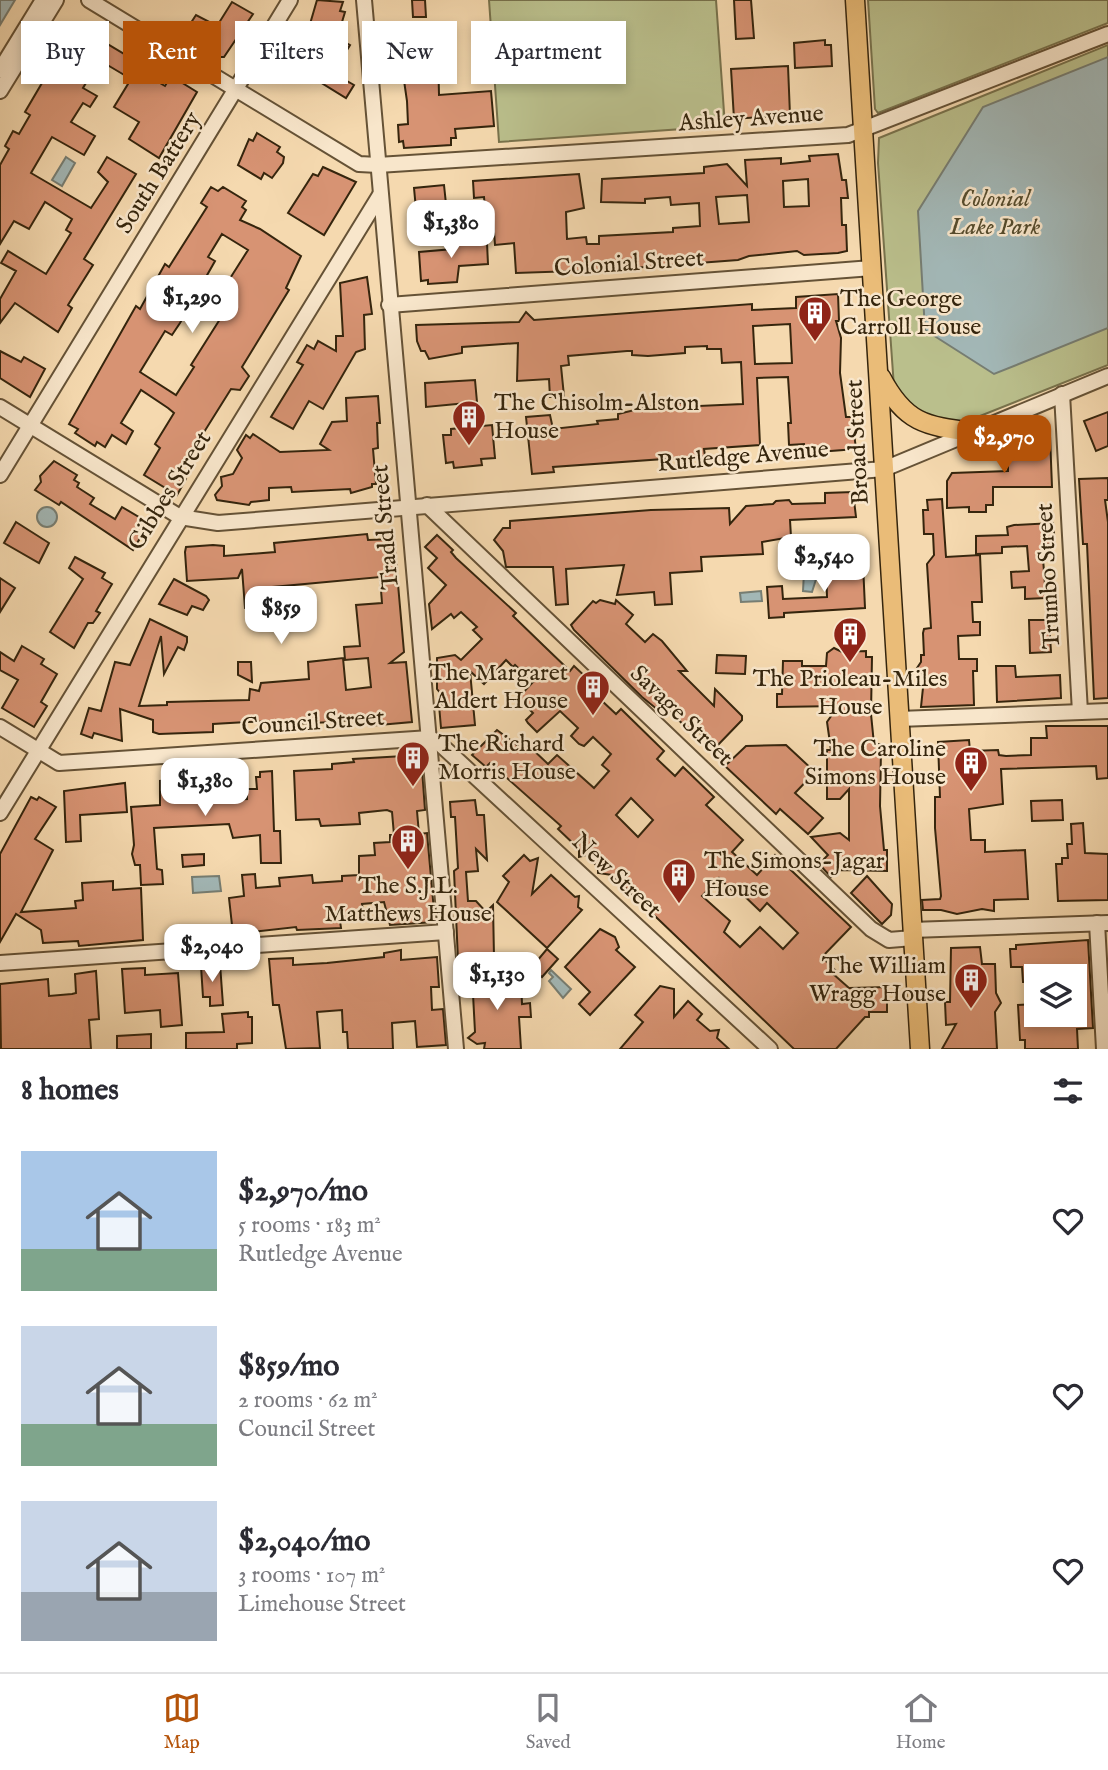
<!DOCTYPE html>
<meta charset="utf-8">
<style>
body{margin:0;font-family:"IM FELL English",serif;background:#f7f7f7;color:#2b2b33;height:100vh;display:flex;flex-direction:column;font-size:26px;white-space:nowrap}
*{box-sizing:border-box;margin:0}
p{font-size:23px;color:#7c7c81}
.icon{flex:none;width:38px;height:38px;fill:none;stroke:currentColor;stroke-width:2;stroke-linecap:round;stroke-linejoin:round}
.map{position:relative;height:1049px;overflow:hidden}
.sheet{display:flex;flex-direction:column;background:#fff;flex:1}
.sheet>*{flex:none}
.top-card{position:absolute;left:21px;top:21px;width:700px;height:63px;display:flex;gap:14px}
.fabs{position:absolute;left:1024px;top:964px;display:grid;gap:14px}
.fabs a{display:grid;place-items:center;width:63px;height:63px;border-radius:0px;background:#fff;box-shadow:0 4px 10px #0003;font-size:35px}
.price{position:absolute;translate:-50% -60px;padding:0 16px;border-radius:14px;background:#fff;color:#222;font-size:23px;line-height:46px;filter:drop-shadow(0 2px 4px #0008)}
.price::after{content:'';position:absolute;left:50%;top:42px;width:21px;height:16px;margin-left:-10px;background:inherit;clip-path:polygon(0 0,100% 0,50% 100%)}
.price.on{background:#b45309;color:#fff}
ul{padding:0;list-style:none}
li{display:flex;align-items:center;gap:21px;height:175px;padding:0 21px}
li span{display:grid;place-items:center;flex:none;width:196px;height:140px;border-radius:0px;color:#555}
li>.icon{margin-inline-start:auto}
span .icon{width:84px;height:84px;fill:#fffc;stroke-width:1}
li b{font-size:30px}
h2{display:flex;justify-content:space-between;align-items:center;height:84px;padding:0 21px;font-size:30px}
.chip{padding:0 24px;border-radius:0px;background:#fff;box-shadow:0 4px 10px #0003;font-size:24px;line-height:63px}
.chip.on{background:#b45309;color:#fff}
.menu{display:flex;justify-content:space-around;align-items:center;height:98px;border-top:2px solid #e1e1e2;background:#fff;font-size:19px;color:#7c7c81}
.menu a{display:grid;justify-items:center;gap:4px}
.menu .on{color:#b45309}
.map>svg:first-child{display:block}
.green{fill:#babf8c;stroke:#78724c;stroke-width:2}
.water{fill:#a2b7b6;stroke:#767d72;stroke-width:2}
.building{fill:#d79373;stroke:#35250d;stroke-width:2;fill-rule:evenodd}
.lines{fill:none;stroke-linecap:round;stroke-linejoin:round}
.minor-casing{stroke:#655236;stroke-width:18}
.major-casing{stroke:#35250d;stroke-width:21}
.minor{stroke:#f8e6cb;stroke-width:14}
.major{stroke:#eabc78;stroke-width:18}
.labels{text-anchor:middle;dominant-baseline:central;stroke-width:5;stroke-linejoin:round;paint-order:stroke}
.street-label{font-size:24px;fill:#35250d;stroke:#f8e6cb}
.park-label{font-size:24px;font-style:italic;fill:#564c2d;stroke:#f8e6cb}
.poi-label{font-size:24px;fill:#35250d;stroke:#f8e6cb;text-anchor:start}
</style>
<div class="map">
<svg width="1108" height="1049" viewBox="0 0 1108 1049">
<rect width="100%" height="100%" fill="#f5d9af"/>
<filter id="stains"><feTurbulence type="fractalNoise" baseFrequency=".00286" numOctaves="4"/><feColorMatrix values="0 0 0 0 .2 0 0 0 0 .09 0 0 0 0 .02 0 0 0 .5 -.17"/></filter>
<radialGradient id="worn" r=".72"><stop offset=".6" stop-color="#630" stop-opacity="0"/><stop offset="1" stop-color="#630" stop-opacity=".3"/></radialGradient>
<g class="green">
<path d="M489 0H716L725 126 499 142Z"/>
<path d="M868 0H1108V23L878 113 875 109Z"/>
<path d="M1108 45V365L960 424C931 423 913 408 894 387L878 163 879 138Z"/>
</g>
<g class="water">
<path d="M0 0H15L0 25Z"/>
<path d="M1108 57V328L994 374 925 330 918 211 983 107Z"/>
<path d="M66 157 75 163 62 186 52 180Z"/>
<circle cx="47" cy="517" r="10"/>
<path d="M804 572 818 573 812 592 803 591Z"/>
<path d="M761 591 762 601 741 602 740 593Z"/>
<path d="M286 593H297L298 613 287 614Z"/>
<path d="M219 876 221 891 193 893 192 877Z"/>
<path d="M551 970 571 989 563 998 549 981 553 977 549 973Z"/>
</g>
<g class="building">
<path d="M317 0 343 2 340 11 345 12 339 32 310 24Z"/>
<path d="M412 0H425L426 17H413Z"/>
<path d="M734 0H751L754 38 736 39Z"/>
<path d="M232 2 253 14 224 57H219L190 39 192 36 185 32 196 15 217 26Z"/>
<path d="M80 25 103 36 101 40 129 57 126 63 165 86 171 76 197 92 159 158 129 139 139 122 114 107 131 79 104 63 102 66 98 63 83 88 97 96 90 107 83 103 71 122 95 136 84 155 52 137 31 173 91 208 108 182 98 172 107 157 136 174 84 259 93 265 68 305 72 308 58 332 15 303 0 323V299L16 271 1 263 8 251 46 274 71 233 66 230 72 219 45 202 29 229 14 221 0 244V165L9 149 5 146 13 131 19 134 30 115 25 112 69 37 72 39Z"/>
<path d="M334 36 350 45 333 73 354 85 346 98 281 58 294 39 323 56Z"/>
<path d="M825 40V45H831L832 66 795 68 794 43Z"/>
<path d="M438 48 439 95 491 91 494 126 455 129 456 138H451V145L404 148 403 141 399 142 398 125 408 124 407 101 400 53Z"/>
<path d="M788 66 790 115 734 119 731 69Z"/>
<path d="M257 133 280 147 277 152 284 157 283 163 272 178 264 173 261 179 238 165 249 139 253 141Z"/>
<path d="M838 154 842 180H846L848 198H841L842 225H846L847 251 838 253 804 255 797 251 749 256 738 260 605 270 516 273 514 243 495 245 493 219 486 220 484 197 474 198 473 181 579 174 584 208 566 212 567 239 586 237 587 244H599V236L673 232V228L700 226 699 203 671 205 670 197 645 199V203L601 202 602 179 704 173V167L727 164 747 186 745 160 781 158V164L810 161 809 156ZM808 179 809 206 784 207 783 181ZM747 195 749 222 719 224 716 197Z"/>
<path d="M323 167 356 182 324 235 288 213 313 174 318 176Z"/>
<path d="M444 185 448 223 417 220 414 188Z"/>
<path d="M211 187 218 191 223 187 246 201 242 207 246 210 240 220 260 229 301 256 286 288 289 290 242 367 249 376 240 390 231 389 179 472 186 479 177 495 144 475 160 448 155 444 174 413 168 408 141 390 121 423 133 431 126 444 112 435 105 447 97 442 95 446 75 433 78 429 69 424 136 306 140 309 165 264 169 267 207 207 201 203ZM222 234 248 250 222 291 234 297 191 365 194 367 176 395 140 372 165 331 172 335 180 323 215 261 208 257Z"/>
<path d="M464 229 465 245 487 243 488 264 459 266 457 282 428 284V280L421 281 419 252 453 249 452 230Z"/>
<path d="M367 277 372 314 364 315 365 349 356 352 323 409 309 401 293 429 271 417 303 365 297 362 307 345 314 349 318 341 336 351V336H343L340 283Z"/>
<path d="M838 294 839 321H836L841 338 840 373 846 417H852L856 449 805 453 804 444 789 445 788 423H791L788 377 757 378 760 445 704 449 705 456 553 467 554 472 532 474 526 417 550 415 553 429 598 424 597 421 618 419V414L647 407 699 401V406L743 404 741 362 722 363 721 349H707V346L685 347V353L648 356 632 355V351H627L568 356 569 365 561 366 564 396 550 397 549 379 517 381 518 343 462 347V353L429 359 425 351H421L417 341 416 325 519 322 526 312 534 320 752 304V310L796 308V297ZM790 324 792 363 755 364 753 326Z"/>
<path d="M0 351 21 362 24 357 45 369 30 397 0 378Z"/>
<path d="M475 380 477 402 426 407 425 383Z"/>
<path d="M378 396 380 423H377L378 448 373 449 376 484H372V487L351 493 350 489 292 492 291 487 269 488V500L251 502 249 505 217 500 215 495 222 486 221 477 233 474 242 458 237 450 246 435 250 438 253 434 280 452 329 450 320 444 332 422 347 421 346 398Z"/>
<path d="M1108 412V446L1096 451 1084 421Z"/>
<path d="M492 425 495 458 481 459 482 465 454 468 453 462 446 463 443 435H451V429Z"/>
<path d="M1033 431 1050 436 1052 487H993V505H986V512H969V507L947 508V481L952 473 1008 471V443H1026Z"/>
<path d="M54 461 77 475 74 480 79 483 77 487 94 498 90 504 115 519 122 507 149 523 133 550 61 502 59 505 35 490 41 482 40 476Z"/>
<path d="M1108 478V500H1105L1108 522V698L1094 699 1087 544H1083L1079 479Z"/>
<path d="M853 492 856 517 790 520 791 537 762 542 763 554 701 557 702 571 670 573 672 604 655 605 654 592 617 595 624 565 566 569 568 604 556 605 553 567H506L503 551 494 540 503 528H510V521L651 510 729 508 730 524 746 506 773 504 776 501 789 500 792 504 825 503V493Z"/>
<path d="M942 499 946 557 980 555 982 602H972L973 622H980V635L958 636 959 659H977V671H973L974 705 921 707 924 678 917 668 921 662V655H924L923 633 924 629 931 628 927 564 934 555 933 534H924L923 510H928L927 500Z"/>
<path d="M16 522 49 543 39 563 4 543Z"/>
<path d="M1053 523 1055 544 1042 545 1046 598 1025 599V587L1012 588 1011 572 1029 571 1027 546 1002 547V553L976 554V536L1008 535 1007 527 1014 525Z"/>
<path d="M367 534 368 540 394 539 404 652 390 663 406 662 412 722 368 726 367 719 339 721 335 726 332 722 272 725 271 721 247 722 213 724V732L159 734 153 732V720L120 709 122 741 94 733 92 738 81 734 89 708 101 711 115 662 130 665 150 619 187 637V642L184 650 178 647 164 674 161 636 139 706 167 705V702L249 700 250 689 259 691 261 683 309 679 308 662 343 658 346 690 371 687 368 658 345 660 344 647 360 646 356 605 382 603 380 577 262 588 264 606 245 608 242 569 238 578 187 581 185 552 186 547 213 545 224 546V556L275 552 274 543Z"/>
<path d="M437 535 453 550 451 552 456 558 516 613 513 616 544 646 570 671 574 666 589 680 585 685 616 714 621 709 664 751 657 759 675 776 683 767 714 797 706 805 743 840 732 852 757 875 775 855 851 927 822 957 835 970 832 973 849 988 887 987V1012H869V1017H865L836 1049H794L612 875 598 873V867L586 855 579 857V849L558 829 561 826 490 763 486 767 472 755 497 730 525 751 529 746 548 764 557 755 594 788 609 771 602 765 611 754 593 737 584 746 579 744 571 736 578 728 560 711 537 732 528 723 526 720 533 713 518 698 533 682 515 665 513 667 506 660 484 684 470 671 475 725 441 728 439 705 449 704 437 689V658L455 655 461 660 482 639 473 630 477 627 461 612 454 618 451 614 432 629 429 604 446 585 428 568 437 558 425 547ZM631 798 653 820 638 837 616 815ZM719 878 732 890 735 887 760 911 767 903 798 933 783 949 760 927 740 947 724 932 730 921 702 896Z"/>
<path d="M75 557 105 573 102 578 112 584 96 611 100 613 93 623H88L74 648 50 632 83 579 69 568Z"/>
<path d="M863 564 865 608 784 613V617L769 618 767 587 782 586 783 599 827 597 826 566Z"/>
<path d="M0 578 15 588 0 612Z"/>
<path d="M174 579 206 596 209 600 203 610 192 606 187 615 159 604Z"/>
<path d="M600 600 615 604 616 600 633 615 626 624 645 642 653 634 662 641 687 671H679L714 706 715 689 742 716V720L715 748 695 728 691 732 663 705 658 710 642 697 574 630 571 625 593 601 596 603Z"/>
<path d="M1029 620H1049L1051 652 1030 653Z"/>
<path d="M22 646 44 659 41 664 57 674 41 702 47 706 34 727 2 708 18 680 0 670V652L14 661Z"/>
<path d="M834 648 842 652 866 651V657H872L871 714 874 744H880L881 750 880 806 884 850H887V871L837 870 831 877 819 864 828 855 811 837 840 833 849 840V789L840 799H827V750H831L827 722 838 706 777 707V694H782L783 661H802V666H826L827 653Z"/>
<path d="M717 655 746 656 745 674 716 673Z"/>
<path d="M238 662H251L252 682 238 675Z"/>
<path d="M996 666H1015L1016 677 1060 675 1061 698 997 702Z"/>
<path d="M1046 726H1108V778L1097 779 1096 766 1001 769 1003 804 969 809 971 840H985V852L1025 850 1028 899 994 900V911L982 909 957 914 941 910H923L922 900 940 899 941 896 935 828V797H940L938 742 969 740 970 751 998 750 999 755 1006 756 1031 755V738H1047Z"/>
<path d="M786 745 815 772 795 793 823 818 808 834 780 809 776 814 725 766 746 746Z"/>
<path d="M421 755 425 810 417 811 419 834 427 833 435 922 390 925 384 902 362 904 364 920 340 921 341 928 297 930 296 927 233 934 229 898 244 896 242 875 255 874 256 888 280 886 279 878 312 875 313 883 342 881V876L359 875V856L375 855 374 843 390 842V835H394L392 812 387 810 359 813 360 824 321 826 319 819 296 820 294 771 332 769V764L354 762 353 759Z"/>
<path d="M272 771 274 831H280L281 863H261L260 835 233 838 229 824 154 828 157 869 162 870 163 884 141 885 140 865H135L132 854 134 845 131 807 160 805V781L219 775 221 801 247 799V789H257L256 777H260V772Z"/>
<path d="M125 783 127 812 80 815 81 841 66 842 64 791Z"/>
<path d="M31 797 37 800 39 797 56 807 35 839 53 850 21 912 76 908 75 901 83 900 82 883 113 881V890L141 888 143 940 79 946 78 941 43 943 41 930 16 914 0 942V854Z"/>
<path d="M475 800 477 815H484L487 860 476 849 478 871 466 872 468 901H476L486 912 493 905 494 957 458 960 454 871 458 868 455 817H451L450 802Z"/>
<path d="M1062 800 1063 820 1032 821 1031 801Z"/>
<path d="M1083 823 1085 853 1108 854V900L1058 901 1056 864H1062V858H1068L1067 844H1072L1071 824Z"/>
<path d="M204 854V865L183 867 182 855Z"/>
<path d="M524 855 530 861 538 858 532 894 551 875 575 897 579 896 578 907 582 910 547 948 497 902 509 882 503 876Z"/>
<path d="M867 876 892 904 891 915 882 924 851 893Z"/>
<path d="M600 929 615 937 619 947 616 950 635 967 590 1015 579 1004 590 992 565 967Z"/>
<path d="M1088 940 1093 1028 1077 1029 1078 1049H1025V1040H1020L1018 1005 1036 1004 1038 1022 1063 1020 1062 1015H1074V976H1036V982H1023L1022 967H1011L1010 949H1016V945Z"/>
<path d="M980 947 982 964H995L996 993 1001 1003 995 1012 997 1049H942L956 1024 946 1025 945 1002H950L951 948Z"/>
<path d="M547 949 558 959 542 977 531 968Z"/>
<path d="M401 950V960L437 957 439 987H431L432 1010 443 1009 446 1045 417 1047 415 1021 392 1023 393 1049H348L347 1032H343L342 1010 317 1012 320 1048 286 1049 279 1005H273L269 959 293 958V965L327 963 384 957V953Z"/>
<path d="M220 964 223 1005 210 1006V997H203L201 966Z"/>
<path d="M145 968V975L178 973 182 1025 161 1027 160 1010 125 1013 122 969Z"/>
<path d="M96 971 99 1019 89 1020 91 1049H1L0 984 48 979 49 996 72 994 76 993 75 974Z"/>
<path d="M512 978 513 988 521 979 522 1004 530 1003 531 1017H519L521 1049H484L485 1043 477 1044 468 1038 475 1032 473 994 462 995 461 980Z"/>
<path d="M660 986 674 989V1017L688 1001 702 1014 697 1020 710 1031 719 1030 717 1038 729 1049H620L643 1022 635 1015Z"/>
<path d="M248 1012V1017H252V1043L237 1044V1049H186V1033L224 1032 222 1014Z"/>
<path d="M151 1034V1049H117V1036Z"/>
</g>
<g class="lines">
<g class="minor-casing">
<g id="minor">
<path d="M89 0 359 164 378 165 848 135 1108 34"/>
<path d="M364 0 456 1049"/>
<path d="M0 70 43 0"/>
<path d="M0 91 56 0"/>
<path d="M389 305 872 268"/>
<path d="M1062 394 1080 712"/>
<path d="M0 407 180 517 218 523 884 469 1108 376"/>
<path d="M0 475 290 0"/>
<path d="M427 505 871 929 889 940 913 938"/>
<path d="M899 719 1108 711"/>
<path d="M0 727 59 763 430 738"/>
<path d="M430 738 440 744 770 1049"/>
<path d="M0 813 380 195"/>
<path d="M1097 923 1104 1049"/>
<path d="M912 930 1108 923"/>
<path d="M0 963 446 932"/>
</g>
</g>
<g class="major-casing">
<g id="major">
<path d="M855 0 920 1049"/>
<path d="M881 377C905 423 925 426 973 432"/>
</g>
</g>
<use href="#minor" class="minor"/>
<use href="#major" class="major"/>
</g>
<defs>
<g id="building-pin" transform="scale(1.75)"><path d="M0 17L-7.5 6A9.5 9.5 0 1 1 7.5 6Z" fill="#8f2418" stroke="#f8e6cb"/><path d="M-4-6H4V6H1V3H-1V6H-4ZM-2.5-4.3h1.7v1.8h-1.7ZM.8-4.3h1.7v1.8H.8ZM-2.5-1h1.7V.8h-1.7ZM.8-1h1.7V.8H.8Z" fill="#fff"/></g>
</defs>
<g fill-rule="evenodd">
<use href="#building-pin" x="815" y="313"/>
<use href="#building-pin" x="469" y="417"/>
<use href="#building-pin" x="850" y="634"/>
<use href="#building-pin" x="593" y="687"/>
<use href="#building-pin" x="413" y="758"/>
<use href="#building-pin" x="971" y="763"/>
<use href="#building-pin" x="408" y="841"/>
<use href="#building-pin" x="679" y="875"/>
<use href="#building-pin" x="971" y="980"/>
</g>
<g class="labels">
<g class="street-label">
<text transform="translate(751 119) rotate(-4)">Ashley Avenue</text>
<text transform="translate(159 173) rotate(-58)">South Battery</text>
<text transform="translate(629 264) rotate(-4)">Colonial Street</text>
<text transform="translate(858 442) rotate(-93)">Broad Street</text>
<text transform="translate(743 457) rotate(-5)">Rutledge Avenue</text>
<text transform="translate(170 491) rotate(-58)">Gibbes Street</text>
<text transform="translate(386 527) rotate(-95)">Tradd Street</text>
<text transform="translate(1049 576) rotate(-93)">Trumbo Street</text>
<text transform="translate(681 716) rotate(44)">Savage Street</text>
<text transform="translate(313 723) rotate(-4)">Council Street</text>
<text transform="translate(616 876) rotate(43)">New Street</text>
</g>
<g class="park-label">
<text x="995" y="199">Colonial<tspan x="995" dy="28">Lake Park</tspan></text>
</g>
<g class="poi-label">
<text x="840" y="299">The George<tspan x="840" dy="28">Carroll House</tspan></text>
<text x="494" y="403">The Chisolm-Alston<tspan x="494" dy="28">House</tspan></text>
<text x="568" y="673" text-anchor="end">The Margaret<tspan x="568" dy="28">Aldert House</tspan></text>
<text x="850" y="679" text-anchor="middle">The Prioleau-Miles<tspan x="850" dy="28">House</tspan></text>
<text x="438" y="744">The Richard<tspan x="438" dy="28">Morris House</tspan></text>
<text x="946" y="749" text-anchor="end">The Caroline<tspan x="946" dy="28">Simons House</tspan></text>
<text x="704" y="861">The Simons-Jagar<tspan x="704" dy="28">House</tspan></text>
<text x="408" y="886" text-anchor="middle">The S.J.L.<tspan x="408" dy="28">Matthews House</tspan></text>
<text x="946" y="966" text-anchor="end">The William<tspan x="946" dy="28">Wragg House</tspan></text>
</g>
</g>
<rect width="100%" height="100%" filter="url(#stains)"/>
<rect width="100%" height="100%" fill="url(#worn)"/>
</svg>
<div class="fabs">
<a><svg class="icon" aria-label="layers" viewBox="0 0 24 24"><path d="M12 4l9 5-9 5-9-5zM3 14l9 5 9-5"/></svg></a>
</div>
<b class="price" style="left:451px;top:260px">$1,380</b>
<b class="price" style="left:192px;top:335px">$1,290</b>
<b class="price on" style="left:1004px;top:475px">$2,970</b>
<b class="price" style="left:824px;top:594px">$2,540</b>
<b class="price" style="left:281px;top:646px">$859</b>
<b class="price" style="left:205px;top:818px">$1,380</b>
<b class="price" style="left:212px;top:984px">$2,040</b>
<b class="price" style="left:497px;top:1012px">$1,130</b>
<div class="top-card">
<a class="chip">Buy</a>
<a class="chip on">Rent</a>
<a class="chip">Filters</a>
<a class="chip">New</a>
<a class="chip">Apartment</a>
</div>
</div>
<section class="sheet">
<h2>8 homes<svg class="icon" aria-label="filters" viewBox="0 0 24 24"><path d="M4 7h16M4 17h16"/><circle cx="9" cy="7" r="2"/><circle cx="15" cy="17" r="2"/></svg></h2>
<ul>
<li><span style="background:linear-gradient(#a9c7e8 70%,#7fa58c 0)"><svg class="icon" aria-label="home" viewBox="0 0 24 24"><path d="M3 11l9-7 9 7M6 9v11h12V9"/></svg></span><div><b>$2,970/mo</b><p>5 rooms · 183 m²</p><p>Rutledge Avenue</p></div><svg class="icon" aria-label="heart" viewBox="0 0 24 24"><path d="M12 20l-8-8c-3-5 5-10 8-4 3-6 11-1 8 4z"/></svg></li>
<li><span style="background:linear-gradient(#c9d6e8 70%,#7fa58c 0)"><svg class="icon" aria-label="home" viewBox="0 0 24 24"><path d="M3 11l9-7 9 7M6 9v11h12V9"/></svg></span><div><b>$859/mo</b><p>2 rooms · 62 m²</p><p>Council Street</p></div><svg class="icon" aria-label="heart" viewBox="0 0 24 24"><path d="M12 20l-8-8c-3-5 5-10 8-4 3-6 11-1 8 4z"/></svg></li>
<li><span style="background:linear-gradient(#c9d6e8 65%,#9aa5b1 0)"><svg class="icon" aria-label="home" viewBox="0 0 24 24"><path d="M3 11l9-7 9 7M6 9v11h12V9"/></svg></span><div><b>$2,040/mo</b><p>3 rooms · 107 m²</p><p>Limehouse Street</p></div><svg class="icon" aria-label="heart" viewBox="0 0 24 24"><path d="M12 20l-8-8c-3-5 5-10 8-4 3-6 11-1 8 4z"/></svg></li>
</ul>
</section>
<nav class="menu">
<a class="on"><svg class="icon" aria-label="map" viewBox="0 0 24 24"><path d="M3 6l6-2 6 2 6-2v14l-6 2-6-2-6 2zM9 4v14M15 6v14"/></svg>Map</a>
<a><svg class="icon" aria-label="saved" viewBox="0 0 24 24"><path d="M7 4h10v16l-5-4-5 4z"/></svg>Saved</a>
<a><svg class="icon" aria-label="home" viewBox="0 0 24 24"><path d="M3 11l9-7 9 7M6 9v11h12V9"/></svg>Home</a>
</nav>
